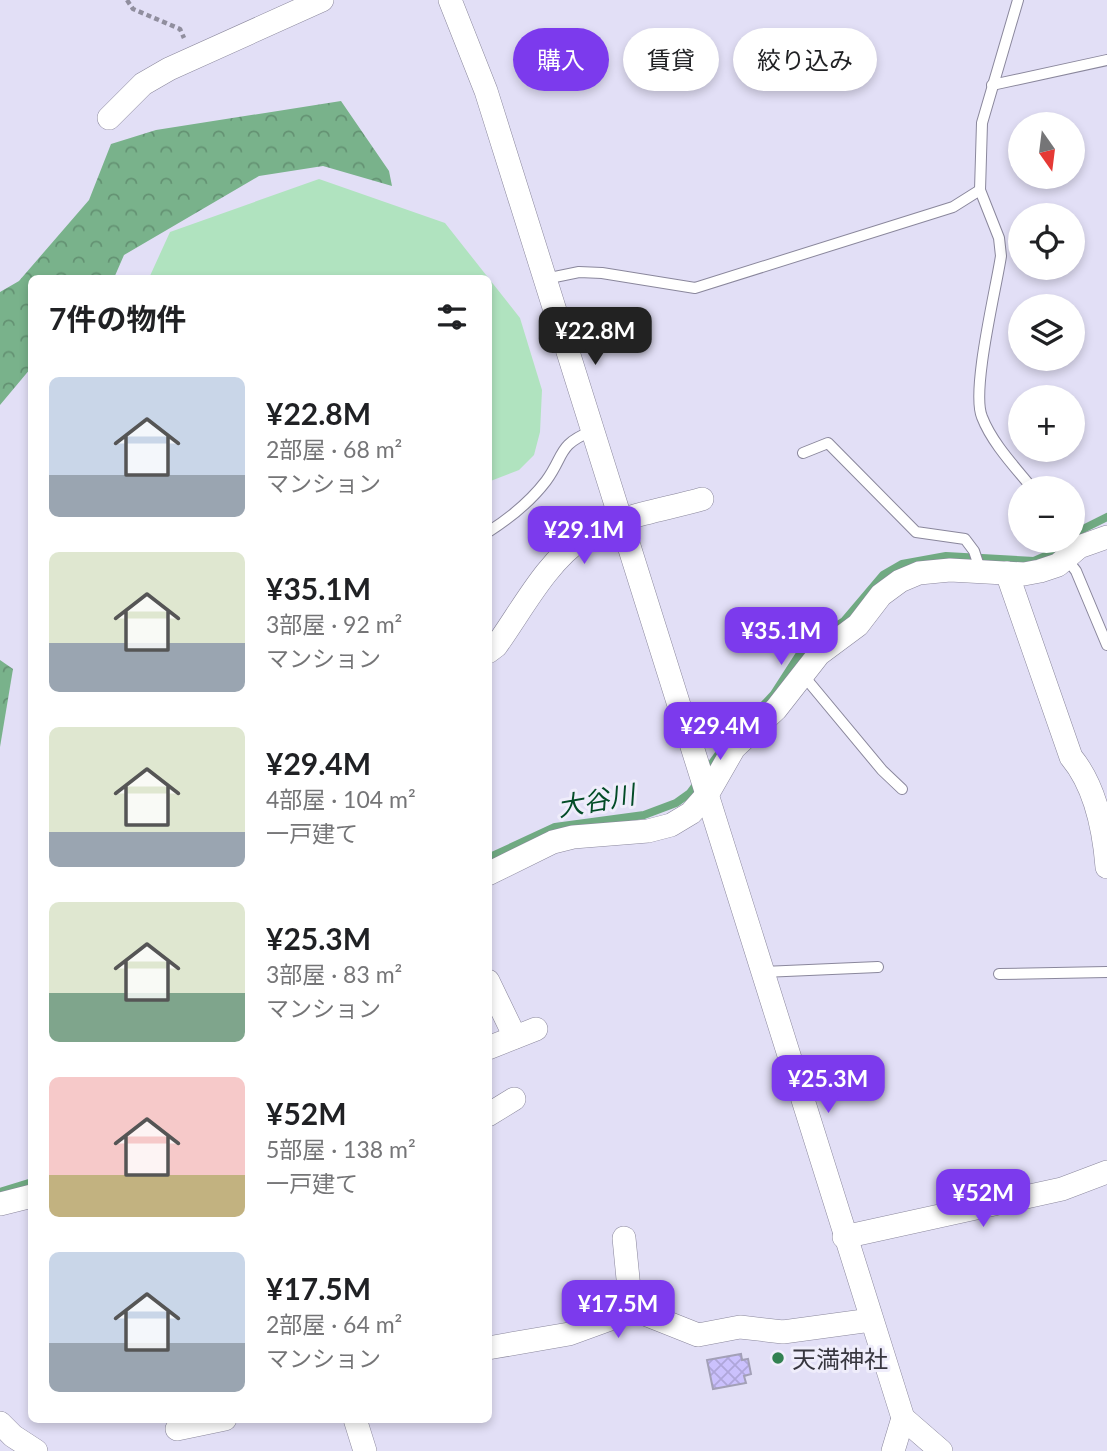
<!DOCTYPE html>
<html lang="ja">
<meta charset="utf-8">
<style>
body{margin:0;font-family:Lato,"Noto Sans JP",sans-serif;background:#f2f2f2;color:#202124;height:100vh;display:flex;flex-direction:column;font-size:26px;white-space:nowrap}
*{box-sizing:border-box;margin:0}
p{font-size:23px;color:#757577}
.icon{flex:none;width:38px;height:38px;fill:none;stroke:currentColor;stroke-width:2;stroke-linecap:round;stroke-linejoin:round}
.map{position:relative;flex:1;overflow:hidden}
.panel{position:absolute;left:28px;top:275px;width:464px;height:1148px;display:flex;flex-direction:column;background:#fff;border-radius:10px;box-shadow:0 4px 10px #0003}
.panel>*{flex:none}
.top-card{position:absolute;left:513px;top:28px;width:488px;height:63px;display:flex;gap:14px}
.needle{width:46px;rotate:166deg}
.tools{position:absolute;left:1008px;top:112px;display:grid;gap:14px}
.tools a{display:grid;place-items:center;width:77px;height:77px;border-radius:50%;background:#fff;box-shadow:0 4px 10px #0003;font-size:35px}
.price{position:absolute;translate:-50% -60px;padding:0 16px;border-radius:14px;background:#7c3aed;color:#fff;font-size:23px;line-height:46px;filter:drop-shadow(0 2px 4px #0008)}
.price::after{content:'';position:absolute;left:50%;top:42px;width:21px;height:16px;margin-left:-10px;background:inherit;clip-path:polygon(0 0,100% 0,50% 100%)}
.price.on{background:#222;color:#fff}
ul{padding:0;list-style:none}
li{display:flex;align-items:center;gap:21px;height:175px;padding:0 21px}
li span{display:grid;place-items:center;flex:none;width:196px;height:140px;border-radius:10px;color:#555}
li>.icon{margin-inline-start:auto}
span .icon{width:84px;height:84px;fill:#fffc;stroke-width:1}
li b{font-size:30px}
h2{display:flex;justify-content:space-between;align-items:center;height:84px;padding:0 21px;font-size:30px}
.pill{padding:0 24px;border-radius:32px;background:#fff;box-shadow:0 4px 10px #0003;font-size:24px;line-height:63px}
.pill.on{background:#7c3aed;color:#fff}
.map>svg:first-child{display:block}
.forest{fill:url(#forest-crowns)}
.pitch{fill:#b0e3bf}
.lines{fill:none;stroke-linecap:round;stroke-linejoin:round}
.stream{stroke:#70aa82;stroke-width:8}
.building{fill:url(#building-cross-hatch);stroke:#a3a0b7;stroke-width:2}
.lane-casing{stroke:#8a879c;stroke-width:12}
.street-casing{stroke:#8a879c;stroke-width:24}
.path{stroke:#908e9e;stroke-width:4.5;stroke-dasharray:5 3.5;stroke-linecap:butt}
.lane{stroke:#fff;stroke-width:10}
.street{stroke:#fff;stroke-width:23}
.poi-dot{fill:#328151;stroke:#efedfb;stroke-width:2.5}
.labels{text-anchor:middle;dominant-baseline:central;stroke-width:6;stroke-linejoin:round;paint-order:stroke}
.poi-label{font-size:24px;fill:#37363f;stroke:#efedfb;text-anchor:start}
.water-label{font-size:26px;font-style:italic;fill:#034c27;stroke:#efedfb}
</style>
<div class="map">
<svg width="1107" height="1451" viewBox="0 0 1107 1451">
<defs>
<pattern id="forest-crowns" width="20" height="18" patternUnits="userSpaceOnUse" patternTransform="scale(1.75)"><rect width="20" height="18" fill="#79b28b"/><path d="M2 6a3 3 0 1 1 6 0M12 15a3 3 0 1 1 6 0" fill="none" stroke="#649273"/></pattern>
<pattern id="building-cross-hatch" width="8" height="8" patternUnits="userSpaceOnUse" patternTransform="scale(1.75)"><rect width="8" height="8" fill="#cbc1fd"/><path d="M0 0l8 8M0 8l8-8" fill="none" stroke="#afa6da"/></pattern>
</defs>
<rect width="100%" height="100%" fill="#e2dff6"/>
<g class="forest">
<path d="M341 101 389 171 392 186 323 166 259 176 124 255 114 278H32L31 368 0 405V292L19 281 89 200 111 144 156 130Z"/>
<path d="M0 660 13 669 0 747Z"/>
</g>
<path class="pitch" d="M319 179 445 223 520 318 542 390 540 432 534 455 519 470 488 482V278H149L170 232Z"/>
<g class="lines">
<g class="stream">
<path d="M1073 534 1107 517"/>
<path d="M758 711 774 694 805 646 844 621 883 575 902 564 946 556 1034 561 1050 554 1064 541"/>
<path d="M488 858 555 827 644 815 676 803 690 793 721 751"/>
<path d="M0 1192 32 1182"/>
</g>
</g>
<path class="building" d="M741 1354 742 1360 748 1359 751 1374 744 1376 746 1383 713 1389 707 1360Z"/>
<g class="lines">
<g class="lane-casing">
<g id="lane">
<path d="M1018 0 982 123 980 190 999 238 1001 256C996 289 971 391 982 417 992 443 1015 467 1032 488"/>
<path d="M992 85 1107 60"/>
<path d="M545 279 579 272 602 273 695 288 953 207 980 190"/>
<path d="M803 453 828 443 916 532 965 539 974 551 981 572"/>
<path d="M488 532C510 518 530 502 546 481 565 455 557 445 592 431"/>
<path d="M1066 558 1076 571 1107 645"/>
<path d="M803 675 882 770 902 789"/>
<path d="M763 972 878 967"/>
<path d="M999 974 1107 972"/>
</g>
</g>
<g class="street-casing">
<g id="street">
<path d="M450 0 486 91 903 1418 941 1451"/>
<path d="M109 118 143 84 169 69 322 0"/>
<path d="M1007 573 1071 757C1096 787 1104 830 1107 867"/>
<path d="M488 652 496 646C522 610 546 562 584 537 617 516 664 510 702 499"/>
<path d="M488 874 553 842 573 837 648 831 671 825 691 813 707 795 734 748 776 709 819 654 858 625 881 595 900 581 919 573 950 570 1024 574 1040 571 1058 565 1079 547 1107 537"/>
<path d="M488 981 515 1037"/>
<path d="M488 1048 536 1029"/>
<path d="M488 1115 514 1099"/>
<path d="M0 1204 32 1196"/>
<path d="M844 1237 1062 1189 1107 1172"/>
<path d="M635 1310 698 1335 740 1327 783 1332 871 1320"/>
<path d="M488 1348 569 1334 635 1310 629 1289 624 1238"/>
<path d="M355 1419 365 1451"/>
<path d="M0 1423 13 1436 36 1451"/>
<path d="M177 1429 225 1419"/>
<path d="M893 1451 903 1418"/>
</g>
</g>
<path class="path" d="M127 0 133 9 180 29 184 38"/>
<use href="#lane" class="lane"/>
<use href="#street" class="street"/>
</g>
<circle class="poi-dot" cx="778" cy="1358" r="7"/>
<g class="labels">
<g class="poi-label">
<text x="792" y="1358">天満神社</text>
</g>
<g class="water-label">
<text transform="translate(596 800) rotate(-10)">大谷川</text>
</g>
</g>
</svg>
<div class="tools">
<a><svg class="needle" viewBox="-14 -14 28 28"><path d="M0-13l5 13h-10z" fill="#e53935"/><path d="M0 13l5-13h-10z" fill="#757577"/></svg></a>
<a><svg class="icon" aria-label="locate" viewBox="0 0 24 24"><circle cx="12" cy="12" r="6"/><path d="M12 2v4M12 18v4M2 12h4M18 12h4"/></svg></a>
<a><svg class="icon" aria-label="layers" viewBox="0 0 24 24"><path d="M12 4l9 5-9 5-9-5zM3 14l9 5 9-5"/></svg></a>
<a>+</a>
<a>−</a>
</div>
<b class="price on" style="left:595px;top:367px">¥22.8M</b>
<b class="price" style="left:584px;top:566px">¥29.1M</b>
<b class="price" style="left:781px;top:667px">¥35.1M</b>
<b class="price" style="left:720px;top:762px">¥29.4M</b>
<b class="price" style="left:828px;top:1115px">¥25.3M</b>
<b class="price" style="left:983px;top:1229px">¥52M</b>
<b class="price" style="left:618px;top:1340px">¥17.5M</b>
<div class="top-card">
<a class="pill on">購入</a>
<a class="pill">賃貸</a>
<a class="pill">絞り込み</a>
</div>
<section class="panel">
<h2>7件の物件<svg class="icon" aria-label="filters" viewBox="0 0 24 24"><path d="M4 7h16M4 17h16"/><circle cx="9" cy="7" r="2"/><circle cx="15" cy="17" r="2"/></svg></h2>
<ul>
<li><span style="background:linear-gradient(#c9d6e8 70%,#9aa5b1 0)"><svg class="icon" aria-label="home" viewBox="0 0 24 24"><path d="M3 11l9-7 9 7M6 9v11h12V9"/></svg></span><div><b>¥22.8M</b><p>2部屋 · 68 m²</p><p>マンション</p></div></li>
<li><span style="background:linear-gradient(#dfe7d0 65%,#9aa5b1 0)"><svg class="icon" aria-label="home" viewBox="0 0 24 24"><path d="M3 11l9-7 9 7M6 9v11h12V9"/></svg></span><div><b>¥35.1M</b><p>3部屋 · 92 m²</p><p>マンション</p></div></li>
<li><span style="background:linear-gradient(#dfe7d0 75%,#9aa5b1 0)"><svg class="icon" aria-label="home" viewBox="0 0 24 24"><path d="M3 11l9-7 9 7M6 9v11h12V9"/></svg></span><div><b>¥29.4M</b><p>4部屋 · 104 m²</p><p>一戸建て</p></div></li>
<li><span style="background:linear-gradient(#dfe7d0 65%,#7fa58c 0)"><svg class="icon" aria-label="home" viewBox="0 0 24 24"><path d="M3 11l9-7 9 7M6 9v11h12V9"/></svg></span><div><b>¥25.3M</b><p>3部屋 · 83 m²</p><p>マンション</p></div></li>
<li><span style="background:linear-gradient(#f6c9c9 70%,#c2b280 0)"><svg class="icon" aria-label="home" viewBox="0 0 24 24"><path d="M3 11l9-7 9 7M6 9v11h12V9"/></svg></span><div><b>¥52M</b><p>5部屋 · 138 m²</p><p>一戸建て</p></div></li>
<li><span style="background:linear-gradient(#c9d6e8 65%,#9aa5b1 0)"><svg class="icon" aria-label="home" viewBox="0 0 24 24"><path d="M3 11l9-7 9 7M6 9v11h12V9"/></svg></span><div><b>¥17.5M</b><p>2部屋 · 64 m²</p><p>マンション</p></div></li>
</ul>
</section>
</div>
